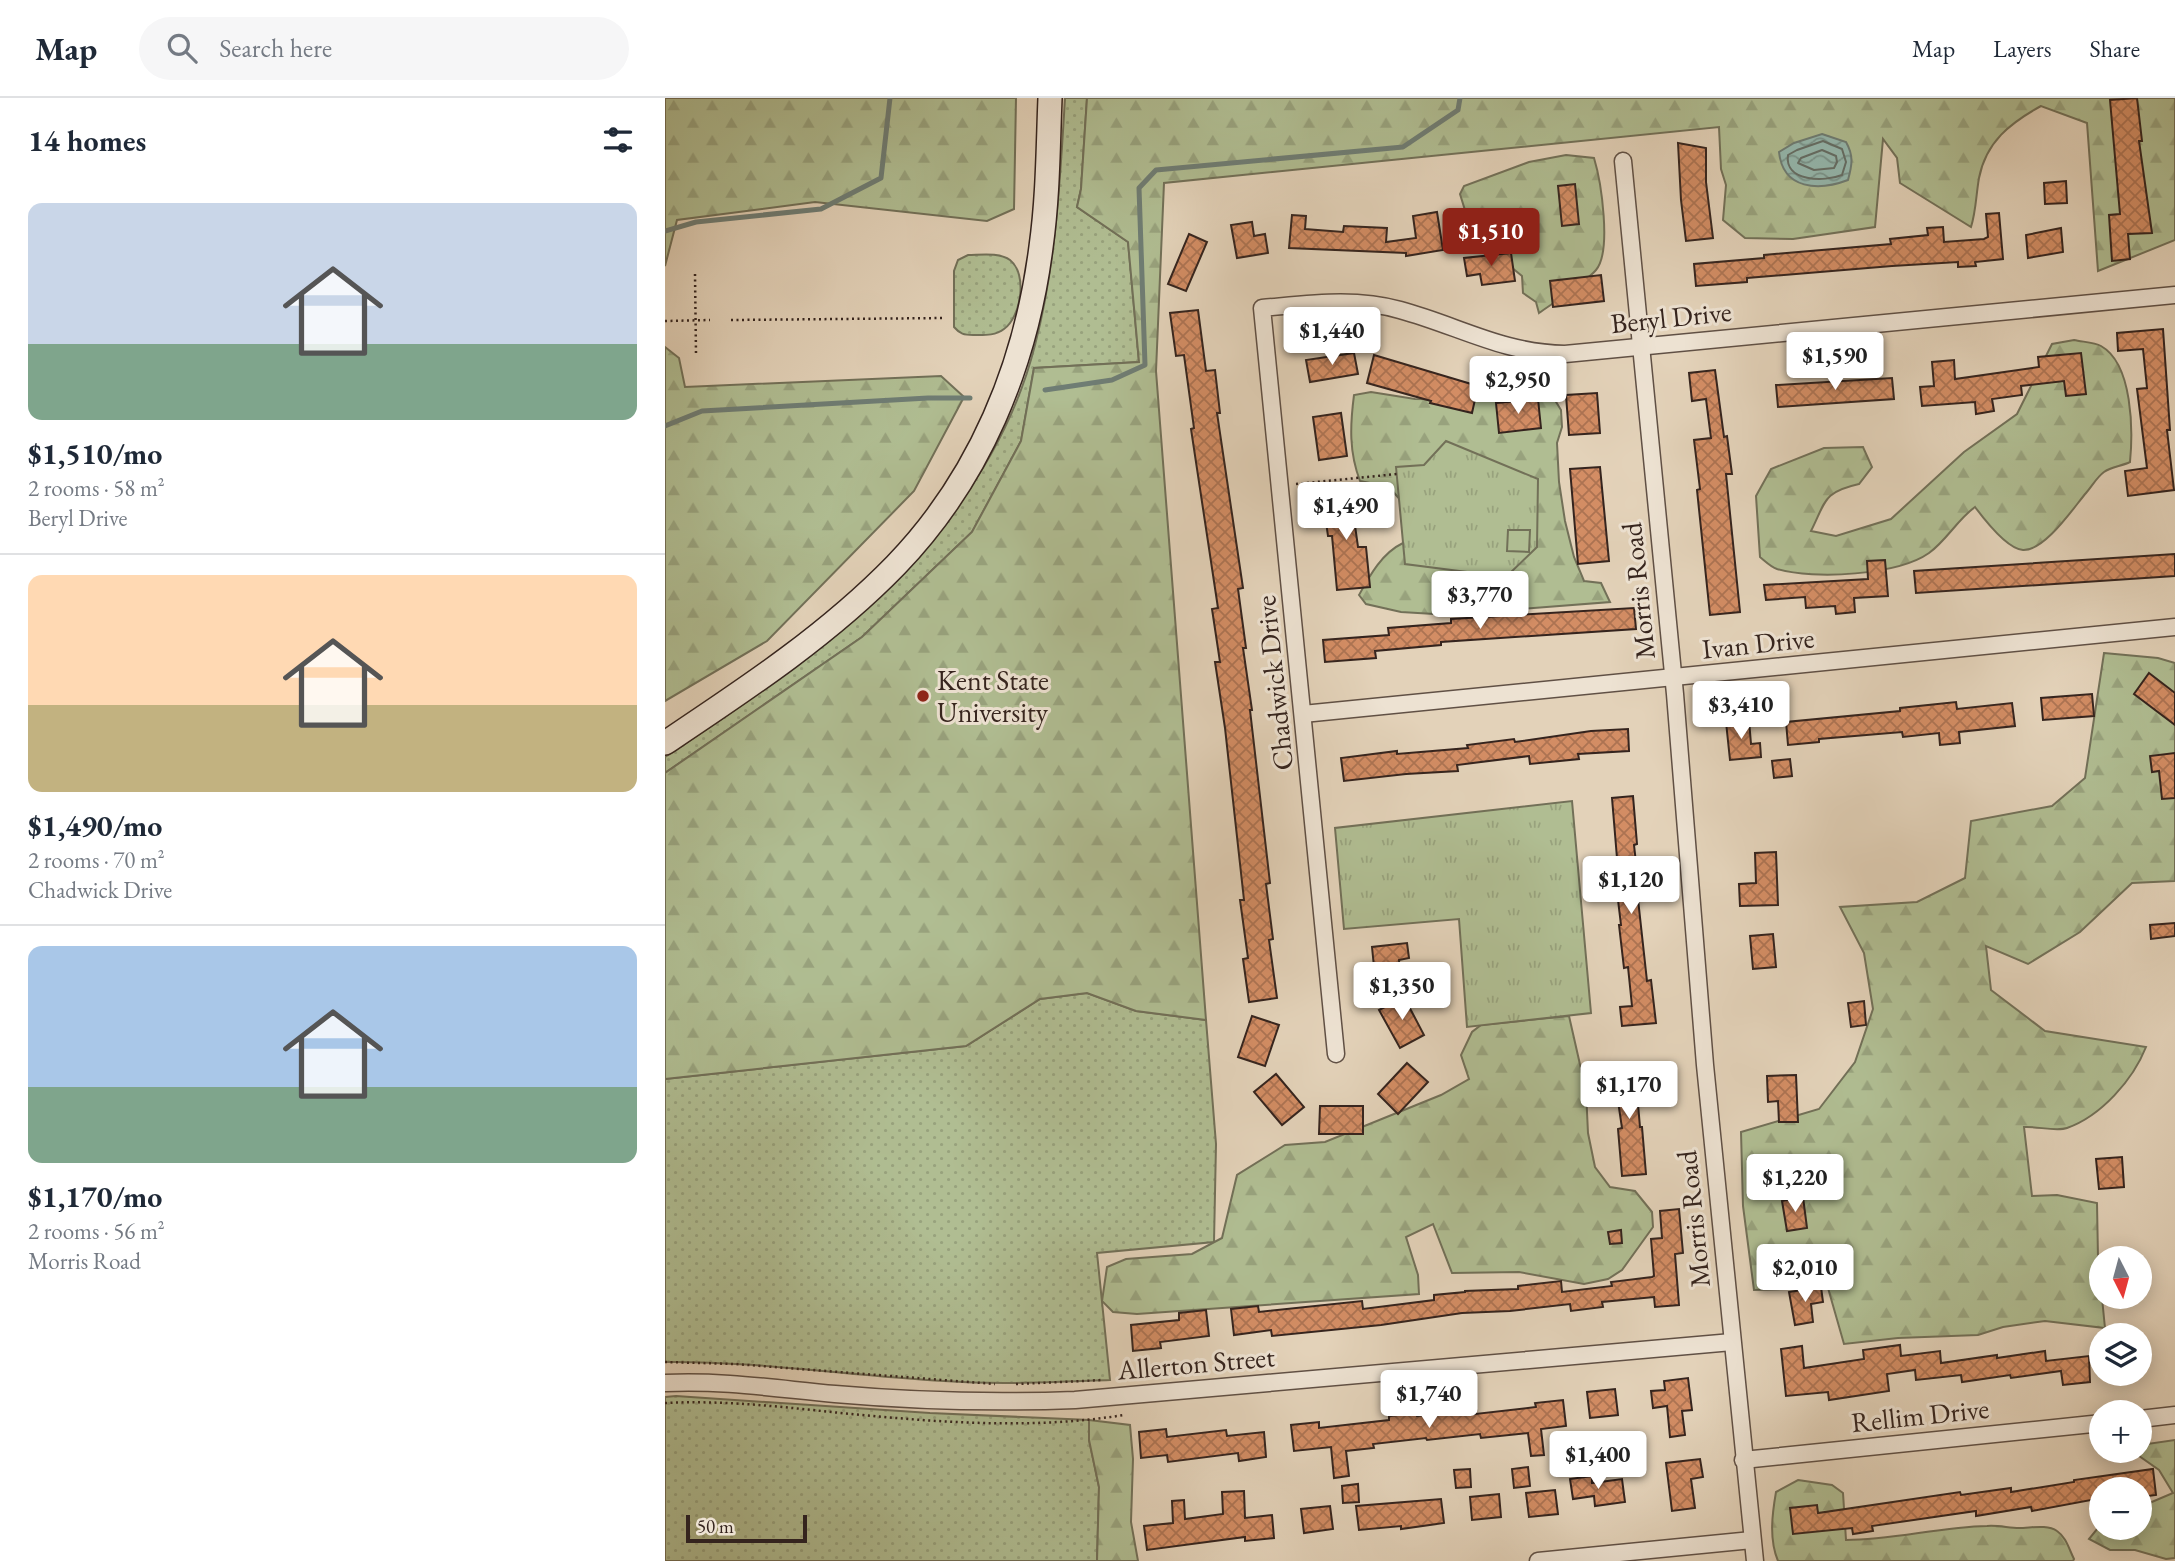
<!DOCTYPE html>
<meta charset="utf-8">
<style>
body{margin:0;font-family:"EB Garamond",serif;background:#f6f6f7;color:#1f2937;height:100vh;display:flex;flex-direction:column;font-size:26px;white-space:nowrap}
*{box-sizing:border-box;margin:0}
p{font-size:23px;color:#747a83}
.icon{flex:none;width:38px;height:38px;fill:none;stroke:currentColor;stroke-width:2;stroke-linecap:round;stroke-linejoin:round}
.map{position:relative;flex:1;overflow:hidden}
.details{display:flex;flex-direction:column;background:#fff;width:665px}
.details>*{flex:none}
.needle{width:46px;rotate:174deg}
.tools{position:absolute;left:1424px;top:1148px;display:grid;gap:14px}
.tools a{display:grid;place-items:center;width:63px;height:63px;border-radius:50%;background:#fff;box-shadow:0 4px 18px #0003;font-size:35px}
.scale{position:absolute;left:21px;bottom:18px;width:121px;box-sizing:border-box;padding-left:7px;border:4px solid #35241e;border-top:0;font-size:19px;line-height:24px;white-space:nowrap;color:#35241e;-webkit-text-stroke:5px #ede2d2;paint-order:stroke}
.price{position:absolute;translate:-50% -60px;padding:0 16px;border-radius:7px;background:#fff;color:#222;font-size:23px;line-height:46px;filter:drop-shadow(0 2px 4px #0008)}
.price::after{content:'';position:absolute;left:50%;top:42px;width:21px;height:16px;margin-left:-10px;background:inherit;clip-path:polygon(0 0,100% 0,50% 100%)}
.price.active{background:#8f2418;color:#fff}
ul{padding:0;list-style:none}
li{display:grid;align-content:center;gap:14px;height:371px;padding:0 28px}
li+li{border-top:2px solid #e0e1e3}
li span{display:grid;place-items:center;height:217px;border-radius:14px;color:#555}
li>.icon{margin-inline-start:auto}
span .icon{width:126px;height:126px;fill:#fffc;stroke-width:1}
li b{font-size:30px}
h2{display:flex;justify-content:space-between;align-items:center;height:84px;padding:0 28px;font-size:30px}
header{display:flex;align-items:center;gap:42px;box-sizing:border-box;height:98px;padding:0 35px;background:#fff;border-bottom:2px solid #e0e1e3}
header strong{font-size:33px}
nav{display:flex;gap:38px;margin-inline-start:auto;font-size:24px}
.search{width:490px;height:63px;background:#f6f6f7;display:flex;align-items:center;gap:18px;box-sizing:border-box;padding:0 24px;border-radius:38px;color:#747a83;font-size:26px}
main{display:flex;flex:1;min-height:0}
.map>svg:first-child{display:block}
.grass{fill:url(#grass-dots);stroke:#727058;stroke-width:2}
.forest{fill:url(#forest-firs);stroke:#727058;stroke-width:2}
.park{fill:url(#park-tufts);stroke:#727058;stroke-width:2}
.garden{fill:#b0bd92;stroke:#727058;stroke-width:2}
.water{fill:url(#water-waves);stroke:#6f7d74;stroke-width:2}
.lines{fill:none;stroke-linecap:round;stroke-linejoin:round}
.shore{stroke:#656e66;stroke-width:2}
.stream{stroke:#6f7d74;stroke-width:5}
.building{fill:url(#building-cross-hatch);stroke:#35241e;stroke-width:2}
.street-casing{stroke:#605045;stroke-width:19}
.secondary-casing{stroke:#35241e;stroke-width:26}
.path{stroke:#35241e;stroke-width:2.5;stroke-dasharray:2 3.5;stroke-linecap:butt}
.street{stroke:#ede2d2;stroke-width:16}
.secondary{stroke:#ede2d2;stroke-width:23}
.poi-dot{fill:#8f2418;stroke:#ede2d2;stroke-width:2.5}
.labels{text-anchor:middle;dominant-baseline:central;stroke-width:6;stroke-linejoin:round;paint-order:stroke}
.street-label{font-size:28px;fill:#35241e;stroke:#ede2d2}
.poi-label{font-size:28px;fill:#35241e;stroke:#ede2d2;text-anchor:start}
</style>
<header>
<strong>Map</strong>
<div class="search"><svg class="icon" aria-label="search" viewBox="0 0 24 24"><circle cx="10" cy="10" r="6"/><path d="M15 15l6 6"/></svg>Search here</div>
<nav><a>Map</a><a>Layers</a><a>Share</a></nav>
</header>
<main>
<section class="details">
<h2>14 homes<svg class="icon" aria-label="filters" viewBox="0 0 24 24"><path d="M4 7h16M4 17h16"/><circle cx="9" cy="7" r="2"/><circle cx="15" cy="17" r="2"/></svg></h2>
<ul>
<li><span style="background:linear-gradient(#c9d6e8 65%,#7fa58c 0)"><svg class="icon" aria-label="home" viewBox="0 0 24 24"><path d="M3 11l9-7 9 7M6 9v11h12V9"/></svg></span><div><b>$1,510/mo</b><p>2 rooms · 58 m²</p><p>Beryl Drive</p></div></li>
<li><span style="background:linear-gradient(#ffd9b3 60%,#c2b280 0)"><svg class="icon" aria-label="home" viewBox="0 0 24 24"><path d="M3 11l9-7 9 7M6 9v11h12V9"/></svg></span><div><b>$1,490/mo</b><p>2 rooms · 70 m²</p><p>Chadwick Drive</p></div></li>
<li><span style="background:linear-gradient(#a9c7e8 65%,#7fa58c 0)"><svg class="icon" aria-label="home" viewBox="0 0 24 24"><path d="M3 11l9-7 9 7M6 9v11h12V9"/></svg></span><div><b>$1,170/mo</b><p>2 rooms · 56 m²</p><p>Morris Road</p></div></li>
</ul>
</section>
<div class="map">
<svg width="1510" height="1463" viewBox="0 0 1510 1463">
<defs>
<pattern id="grass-dots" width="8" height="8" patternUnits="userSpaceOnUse" patternTransform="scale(1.75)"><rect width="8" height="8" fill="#b0bd92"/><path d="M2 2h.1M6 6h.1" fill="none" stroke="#98a27d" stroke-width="1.8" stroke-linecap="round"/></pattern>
<pattern id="forest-firs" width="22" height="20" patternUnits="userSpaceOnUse" patternTransform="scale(1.75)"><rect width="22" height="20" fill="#b0bd92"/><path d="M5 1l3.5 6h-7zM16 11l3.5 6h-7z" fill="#98a27d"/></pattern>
<pattern id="park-tufts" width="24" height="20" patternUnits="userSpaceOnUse" patternTransform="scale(1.75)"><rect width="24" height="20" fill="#b0bd92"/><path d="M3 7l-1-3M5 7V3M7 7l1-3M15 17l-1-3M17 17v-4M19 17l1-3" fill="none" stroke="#98a27d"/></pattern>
<pattern id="water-waves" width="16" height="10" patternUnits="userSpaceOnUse" patternTransform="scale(1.75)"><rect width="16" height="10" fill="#95b8ae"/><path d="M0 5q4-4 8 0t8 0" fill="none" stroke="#7a958d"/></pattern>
<pattern id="building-cross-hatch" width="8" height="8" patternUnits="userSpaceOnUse" patternTransform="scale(1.75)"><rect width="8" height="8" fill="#d38d64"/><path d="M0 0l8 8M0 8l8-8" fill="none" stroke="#ac7352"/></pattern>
</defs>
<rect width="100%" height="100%" fill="#e3d2b9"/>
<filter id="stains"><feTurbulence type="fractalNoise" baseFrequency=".00286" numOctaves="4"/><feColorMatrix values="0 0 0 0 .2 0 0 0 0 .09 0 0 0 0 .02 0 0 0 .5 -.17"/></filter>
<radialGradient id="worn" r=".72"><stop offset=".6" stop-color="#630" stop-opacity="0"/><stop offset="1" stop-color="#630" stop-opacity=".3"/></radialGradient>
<g class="grass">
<path d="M400 0H422L416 91 412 109 463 144 474 264 369 270 356 343 307 434 197 539 0 675V659C155 557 322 437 370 247 391 166 395 83 400 0Z"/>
<path d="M303 157C315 157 334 154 345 162 363 176 356 219 339 231 330 238 319 237 308 237 299 237 295 236 289 229V173L293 162Z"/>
<path d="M422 895 471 913 541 922 551 1046 549 1144 432 1155 445 1282C389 1284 334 1287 279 1283 186 1278 93 1263 0 1264V981L301 948 375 901Z"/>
<path d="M11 1298 265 1315 424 1322V1342L434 1389 432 1463H0V1299Z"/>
</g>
<g class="forest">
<path d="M0 0H351L349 111 322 123 150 104 12 122 0 168Z"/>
<path d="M422 0H1510V142L1433 173 1422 25 1376 8C1345 25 1321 44 1314 80 1311 97 1311 113 1306 129L1235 85 1232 60 1218 41 1210 129 1128 141 1080 140 1058 122 1061 87 1056 71 1054 29 499 85 491 273 541 922 471 913 422 895 375 901 301 948 0 981V675L197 539 307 434 356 343 369 270 474 264 463 144 412 109 416 91Z"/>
<path d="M901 57 929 60C936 83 947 153 931 172 921 184 888 205 874 215L871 204 858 195 857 178 813 142 804 125 795 96 799 88 864 64Z"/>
<path d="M1409 242C1417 244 1429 244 1436 248 1468 266 1468 333 1465 364 1457 368 1446 369 1439 374 1432 379 1427 388 1421 395 1409 409 1380 453 1358 452 1342 451 1319 421 1310 409 1292 422 1282 442 1264 455 1233 477 1149 482 1112 471 1106 469 1100 463 1095 459L1091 398 1106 371 1159 350 1198 349 1207 369 1194 386C1158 394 1161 403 1146 433L1171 438 1226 421 1299 354 1352 316 1387 246Z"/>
<path d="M0 249 14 260 20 289 276 278 299 299 249 393 102 543 0 603Z"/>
<path d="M858 293 888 299 896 312 897 329 892 345 894 384 900 423 909 459 919 483 936 485 945 504 843 512H817L786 517 736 514 701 506 694 497C705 477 717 455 738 445V405L724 389 695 383C684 354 685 328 689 297L706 294 750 301 820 302 840 294Z"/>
<path d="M1439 555 1493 560 1510 565V783L1467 785 1415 834 1363 866 1321 848 1326 892 1380 933 1481 949C1468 982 1436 1018 1402 1030 1391 1034 1372 1028 1359 1029L1367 1098 1392 1097 1432 1105 1433 1160 1440 1230 1380 1223 1338 1229 1313 1237 1233 1240 1179 1246 1163 1190 1089 1192 1078 1108 1076 1034 1154 1011 1190 964 1208 911 1199 855 1175 809 1252 804 1300 780 1306 723 1387 708 1420 680Z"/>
<path d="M904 918 921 993 923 1035 930 1069 945 1089 970 1093 987 1114 988 1129 957 1172 943 1181 919 1186 854 1174 787 1175 768 1126 741 1139 753 1177 754 1196 472 1216 448 1214 437 1203 442 1169 461 1161 527 1156 557 1140 572 1077 620 1047 660 1044 776 997 804 981 796 957 807 934 816 927Z"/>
<path d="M424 1322 465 1327 468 1361 466 1424 473 1463H432L434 1389 424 1342Z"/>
<path d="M1510 1342V1460L1501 1461 1470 1452H1445L1424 1441 1437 1425V1430H1475V1409L1508 1395 1494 1372 1467 1353H1475V1347Z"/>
<path d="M1133 1382 1167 1387 1178 1395 1181 1442C1228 1442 1274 1429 1322 1428 1333 1427 1344 1430 1354 1430 1366 1430 1382 1426 1392 1433 1401 1439 1404 1451 1409 1461L1408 1463H1113C1104 1441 1107 1417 1111 1394Z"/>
</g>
<g class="park">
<path d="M781 343 873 381 872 449 841 479 740 466 731 369 759 367Z"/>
<path d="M907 703 926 915 802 929 794 821 679 831 670 730Z"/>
</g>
<path class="garden" d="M843 432H865L864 454 842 453Z"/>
<path class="water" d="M1157 36 1181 44C1189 58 1187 67 1183 82 1154 93 1118 92 1114 54L1129 45Z"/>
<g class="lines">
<g class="shore">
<path d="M1158 43 1177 51 1181 64 1177 77C1160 84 1119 84 1123 57L1132 52Z"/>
<path d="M1157 52 1171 58 1172 64 1169 70 1149 72 1133 65 1136 60Z"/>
</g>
<g class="stream">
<path d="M0 133 31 124 156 111 216 80 225 0"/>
<path d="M380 292 447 282 480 267 474 90 491 72 738 49 793 12 795 0"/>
<path d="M0 328 37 313 263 300H305"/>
</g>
</g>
<g class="building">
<path d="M1472 0 1477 43H1474L1487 135 1463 136 1465 161 1447 163 1444 117 1455 116 1445 2Z"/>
<path d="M1013 45 1041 50V84L1048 140 1021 143 1016 102Z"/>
<path d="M1401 83 1402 105 1380 106 1379 85Z"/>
<path d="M910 86 914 126 897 128 893 88Z"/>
<path d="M772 114 778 152 741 158V155L624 150 627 117 641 118 640 131 678 134 679 128 722 130 721 144 751 140 748 118Z"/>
<path d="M1334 115 1338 161 1310 164 1311 168 1293 169V164L1227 168 1082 180V184L1031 188 1029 166 1099 160V157L1226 146 1225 141 1263 137 1262 130 1278 129 1279 144 1319 141 1323 139 1321 116Z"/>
<path d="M587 124 589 138 600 136 603 155 572 160 566 127Z"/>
<path d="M1396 130 1398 154 1363 160 1361 137Z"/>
<path d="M524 136 542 144 521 193 503 186Z"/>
<path d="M846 155 850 183 817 187 815 176 802 178 799 160Z"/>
<path d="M936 177 939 203 888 209 885 183Z"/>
<path d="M533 212 541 273 550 272 555 315H552L578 490 573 491 581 550H578L587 612H585L605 785 601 786 608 841 604 842 612 900 584 904 578 861 583 860 575 802H579L560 630 550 564H555L547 511 553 510 526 331 529 330 519 257 511 258 505 215Z"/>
<path d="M1498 231 1505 332H1502L1509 392 1463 398 1460 373 1482 370 1472 291 1482 290 1478 251 1453 253 1452 235Z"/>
<path d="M689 255 693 276 645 284 641 262Z"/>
<path d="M1416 255 1421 296 1401 298 1399 283 1356 288 1357 297 1327 301 1329 313 1311 316 1310 304 1257 308 1255 289 1269 288 1267 264 1289 262 1290 281 1374 269 1373 259Z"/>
<path d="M709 257 813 288 807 315 765 305 766 303 702 285Z"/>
<path d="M1050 272 1059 339 1062 338 1067 376H1061L1075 514 1045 517 1032 392 1035 391 1029 342 1046 340 1041 301 1027 303 1024 275Z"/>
<path d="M1227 280 1229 301 1113 309 1111 287Z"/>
<path d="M932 295 935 335 904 337 901 297Z"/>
<path d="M873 301 876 330 834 335 831 305Z"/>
<path d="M676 315 682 358 654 362 648 319Z"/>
<path d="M935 369 944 463 913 466 905 371Z"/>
<path d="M685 392 693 449H701L705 489 672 492 667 438H663L657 396Z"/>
<path d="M1510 456V478L1251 495 1249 473Z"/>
<path d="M1220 462 1223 498 1189 500 1190 514 1171 516 1170 508 1141 510 1140 499 1101 502 1099 487 1203 481 1202 463Z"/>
<path d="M969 510 971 531 776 544V547L710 553 711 560 660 564 658 542 724 537 723 530 786 525V521Z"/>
<path d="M1484 575 1510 595V627L1469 596Z"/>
<path d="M1427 596 1429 618 1378 622 1376 600Z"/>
<path d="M1291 604 1292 611 1347 605 1350 628 1294 634 1295 645 1275 647 1274 635 1238 639 1237 634 1154 641V644L1123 647 1121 624 1235 613V610Z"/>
<path d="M1084 622 1086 646 1095 645 1096 659 1065 662 1061 624Z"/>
<path d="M963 631 964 653 913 656 914 661 865 666 864 658 792 667 793 673 741 676 679 683 676 660 732 653V656L803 650 802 647 849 641 850 644 926 633Z"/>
<path d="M1510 655V700L1497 701 1494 673 1487 674 1485 658Z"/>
<path d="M1125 661 1127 678 1109 680 1107 663Z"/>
<path d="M968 698 972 746 969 747 975 800 973 801 982 883 986 882 991 925 957 928 955 909 967 908 963 869 959 870 954 827H956L948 760H952L947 700Z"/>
<path d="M1111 754 1113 807 1075 808 1074 786 1091 785 1090 755Z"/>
<path d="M1510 825V838L1486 841 1485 827Z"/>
<path d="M1108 836 1111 869 1088 871 1085 838Z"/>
<path d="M742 845 744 860 734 862 736 887 711 889 707 849Z"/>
<path d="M739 899 759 937 735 950 714 912Z"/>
<path d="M1199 903 1201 927 1186 929 1183 905Z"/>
<path d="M587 918 614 927 600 968 573 959Z"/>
<path d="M742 965 763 984 733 1016 713 996Z"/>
<path d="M946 970 973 971 972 995 975 1029H977L981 1076 957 1078 953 1031 957 1030 953 1003H945Z"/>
<path d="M611 976 639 1009 617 1027 589 994Z"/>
<path d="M1131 977 1133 1024H1114L1113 1003 1103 1004 1102 978Z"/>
<path d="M655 1008H698V1036H654Z"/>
<path d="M1457 1059 1459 1089 1434 1091 1431 1061Z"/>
<path d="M1138 1099 1142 1130 1122 1133 1117 1103Z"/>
<path d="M1014 1111 1018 1155 1010 1156 1014 1207 990 1209 989 1199 937 1204 938 1209 906 1213 905 1206 845 1213 797 1215 716 1227 607 1238 606 1232 569 1237 566 1211 593 1208 594 1214 697 1203 698 1211 769 1202V1197L800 1194V1193L853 1191V1188L896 1183 897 1194 947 1188 946 1184 987 1179 989 1178 986 1141 997 1140 995 1113Z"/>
<path d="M956 1132 957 1145 945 1146 943 1134Z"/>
<path d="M1156 1189 1158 1204 1146 1206 1148 1224 1130 1227 1124 1194Z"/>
<path d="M541 1212 544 1238 495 1244 496 1250 468 1253 466 1227 514 1222V1215Z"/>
<path d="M1235 1247 1236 1258 1275 1253 1276 1265 1332 1257V1260L1380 1253 1381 1263 1424 1258 1425 1284 1398 1287 1396 1273 1346 1280 1345 1277 1297 1284 1296 1277 1251 1282 1250 1272 1222 1276 1224 1293 1164 1302 1163 1294 1121 1298 1116 1251 1137 1248 1139 1270 1199 1261 1198 1252Z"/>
<path d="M1023 1280 1027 1312 1017 1313 1020 1337 1005 1339 1002 1308 988 1310 986 1293 1000 1292 999 1283Z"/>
<path d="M950 1291 953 1317 925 1320 922 1294Z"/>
<path d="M898 1302 901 1328 876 1331 879 1357 866 1358 863 1335 816 1340 815 1336 762 1342 761 1340 708 1346 709 1350 681 1353 684 1378 669 1380 666 1349 629 1353 626 1327 654 1324V1330L724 1322V1318L751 1315 752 1318 802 1312V1317L871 1309 870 1305Z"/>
<path d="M501 1331 502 1339 561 1332 562 1338 599 1334 601 1359 574 1363 573 1355 503 1364 502 1357 476 1360 474 1334Z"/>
<path d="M926 1340 927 1354 915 1355 914 1342Z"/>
<path d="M1035 1361 1038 1379 1026 1381 1030 1410 1007 1413 1001 1365Z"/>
<path d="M863 1369 865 1388 849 1390 847 1371Z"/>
<path d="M805 1371 806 1389 791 1390 789 1372Z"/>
<path d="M1488 1371 1491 1397 1475 1399V1391H1437V1400L1367 1413 1366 1409 1311 1418V1413L1207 1428 1208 1433 1188 1436 1187 1430 1128 1436 1125 1410 1152 1407 1153 1415 1295 1394 1296 1397 1346 1390V1394L1409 1384V1382Z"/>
<path d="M927 1378V1385L957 1381 960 1404 930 1408 929 1398 908 1401 905 1381Z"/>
<path d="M693 1386 694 1404 678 1405 677 1388Z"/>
<path d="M890 1392 893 1416 864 1419 861 1395Z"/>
<path d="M579 1393 580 1420 607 1417 609 1440 580 1443V1439L482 1452 479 1428 508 1425 507 1403 519 1402 520 1421 558 1416 557 1394Z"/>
<path d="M834 1396 836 1419 807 1422 805 1399Z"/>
<path d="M776 1401 779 1425 736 1431V1428L694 1432 691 1408Z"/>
<path d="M665 1408 668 1431 639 1435 636 1411Z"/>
</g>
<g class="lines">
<g class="street-casing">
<g id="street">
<path d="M958 63 1010 596 1040 967 1090 1463"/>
<path d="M638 616 1510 529"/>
<path d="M671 956 597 210C643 206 690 199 735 212 794 228 837 255 900 256L1510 197"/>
<path d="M0 1285C57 1282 114 1291 170 1296 250 1303 330 1305 410 1302L1067 1244"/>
<path d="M1475 1321 1510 1317"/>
<path d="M1078 1362 1437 1325"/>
<path d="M873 1463 1087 1442"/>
</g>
</g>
<g class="secondary-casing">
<path id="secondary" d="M0 645C81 591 163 537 231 467 315 380 361 267 376 149 383 99 383 50 385 0"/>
</g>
<g class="path">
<path d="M30 176 31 256"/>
<path d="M66 222 280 220"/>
<path d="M0 223 45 222"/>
<path d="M631 386 732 376"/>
<path d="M0 1264 70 1266 330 1286"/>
<path d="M351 1286 438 1282"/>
<path d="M0 1305C59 1302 118 1309 176 1315 270 1324 365 1332 459 1317"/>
</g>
<use href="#street" class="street"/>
<use href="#secondary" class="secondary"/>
</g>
<circle class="poi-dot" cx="258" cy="598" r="7"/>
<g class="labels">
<g class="street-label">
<text transform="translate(1006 219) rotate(-6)">Beryl Drive</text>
<text transform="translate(973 493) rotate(-96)">Morris Road</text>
<text transform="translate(1093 545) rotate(-6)">Ivan Drive</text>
<text transform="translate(609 585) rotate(-96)">Chadwick Drive</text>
<text transform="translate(1028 1121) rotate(-96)">Morris Road</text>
<text transform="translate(531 1265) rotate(-5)">Allerton Street</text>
<text transform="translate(1255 1317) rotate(-6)">Rellim Drive</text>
</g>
<g class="poi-label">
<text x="272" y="582">Kent State<tspan x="272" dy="32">University</tspan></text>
</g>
</g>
<rect width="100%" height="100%" filter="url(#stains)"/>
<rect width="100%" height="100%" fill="url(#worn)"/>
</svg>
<div class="tools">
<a><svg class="needle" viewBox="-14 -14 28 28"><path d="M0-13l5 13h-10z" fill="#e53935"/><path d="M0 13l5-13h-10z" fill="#747a83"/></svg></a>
<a><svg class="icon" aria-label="layers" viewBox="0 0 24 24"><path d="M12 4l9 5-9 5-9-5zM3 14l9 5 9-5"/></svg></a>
<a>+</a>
<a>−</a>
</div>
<div class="scale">50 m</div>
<b class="price active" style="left:826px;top:170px">$1,510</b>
<b class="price" style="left:667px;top:269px">$1,440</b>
<b class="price" style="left:1170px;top:294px">$1,590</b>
<b class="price" style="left:853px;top:318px">$2,950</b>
<b class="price" style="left:681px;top:444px">$1,490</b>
<b class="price" style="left:815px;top:533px">$3,770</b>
<b class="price" style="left:1076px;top:643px">$3,410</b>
<b class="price" style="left:966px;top:818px">$1,120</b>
<b class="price" style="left:737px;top:924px">$1,350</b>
<b class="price" style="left:964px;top:1023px">$1,170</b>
<b class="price" style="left:1130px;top:1116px">$1,220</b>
<b class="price" style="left:1140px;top:1206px">$2,010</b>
<b class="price" style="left:764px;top:1332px">$1,740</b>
<b class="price" style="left:933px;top:1393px">$1,400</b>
</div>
</main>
